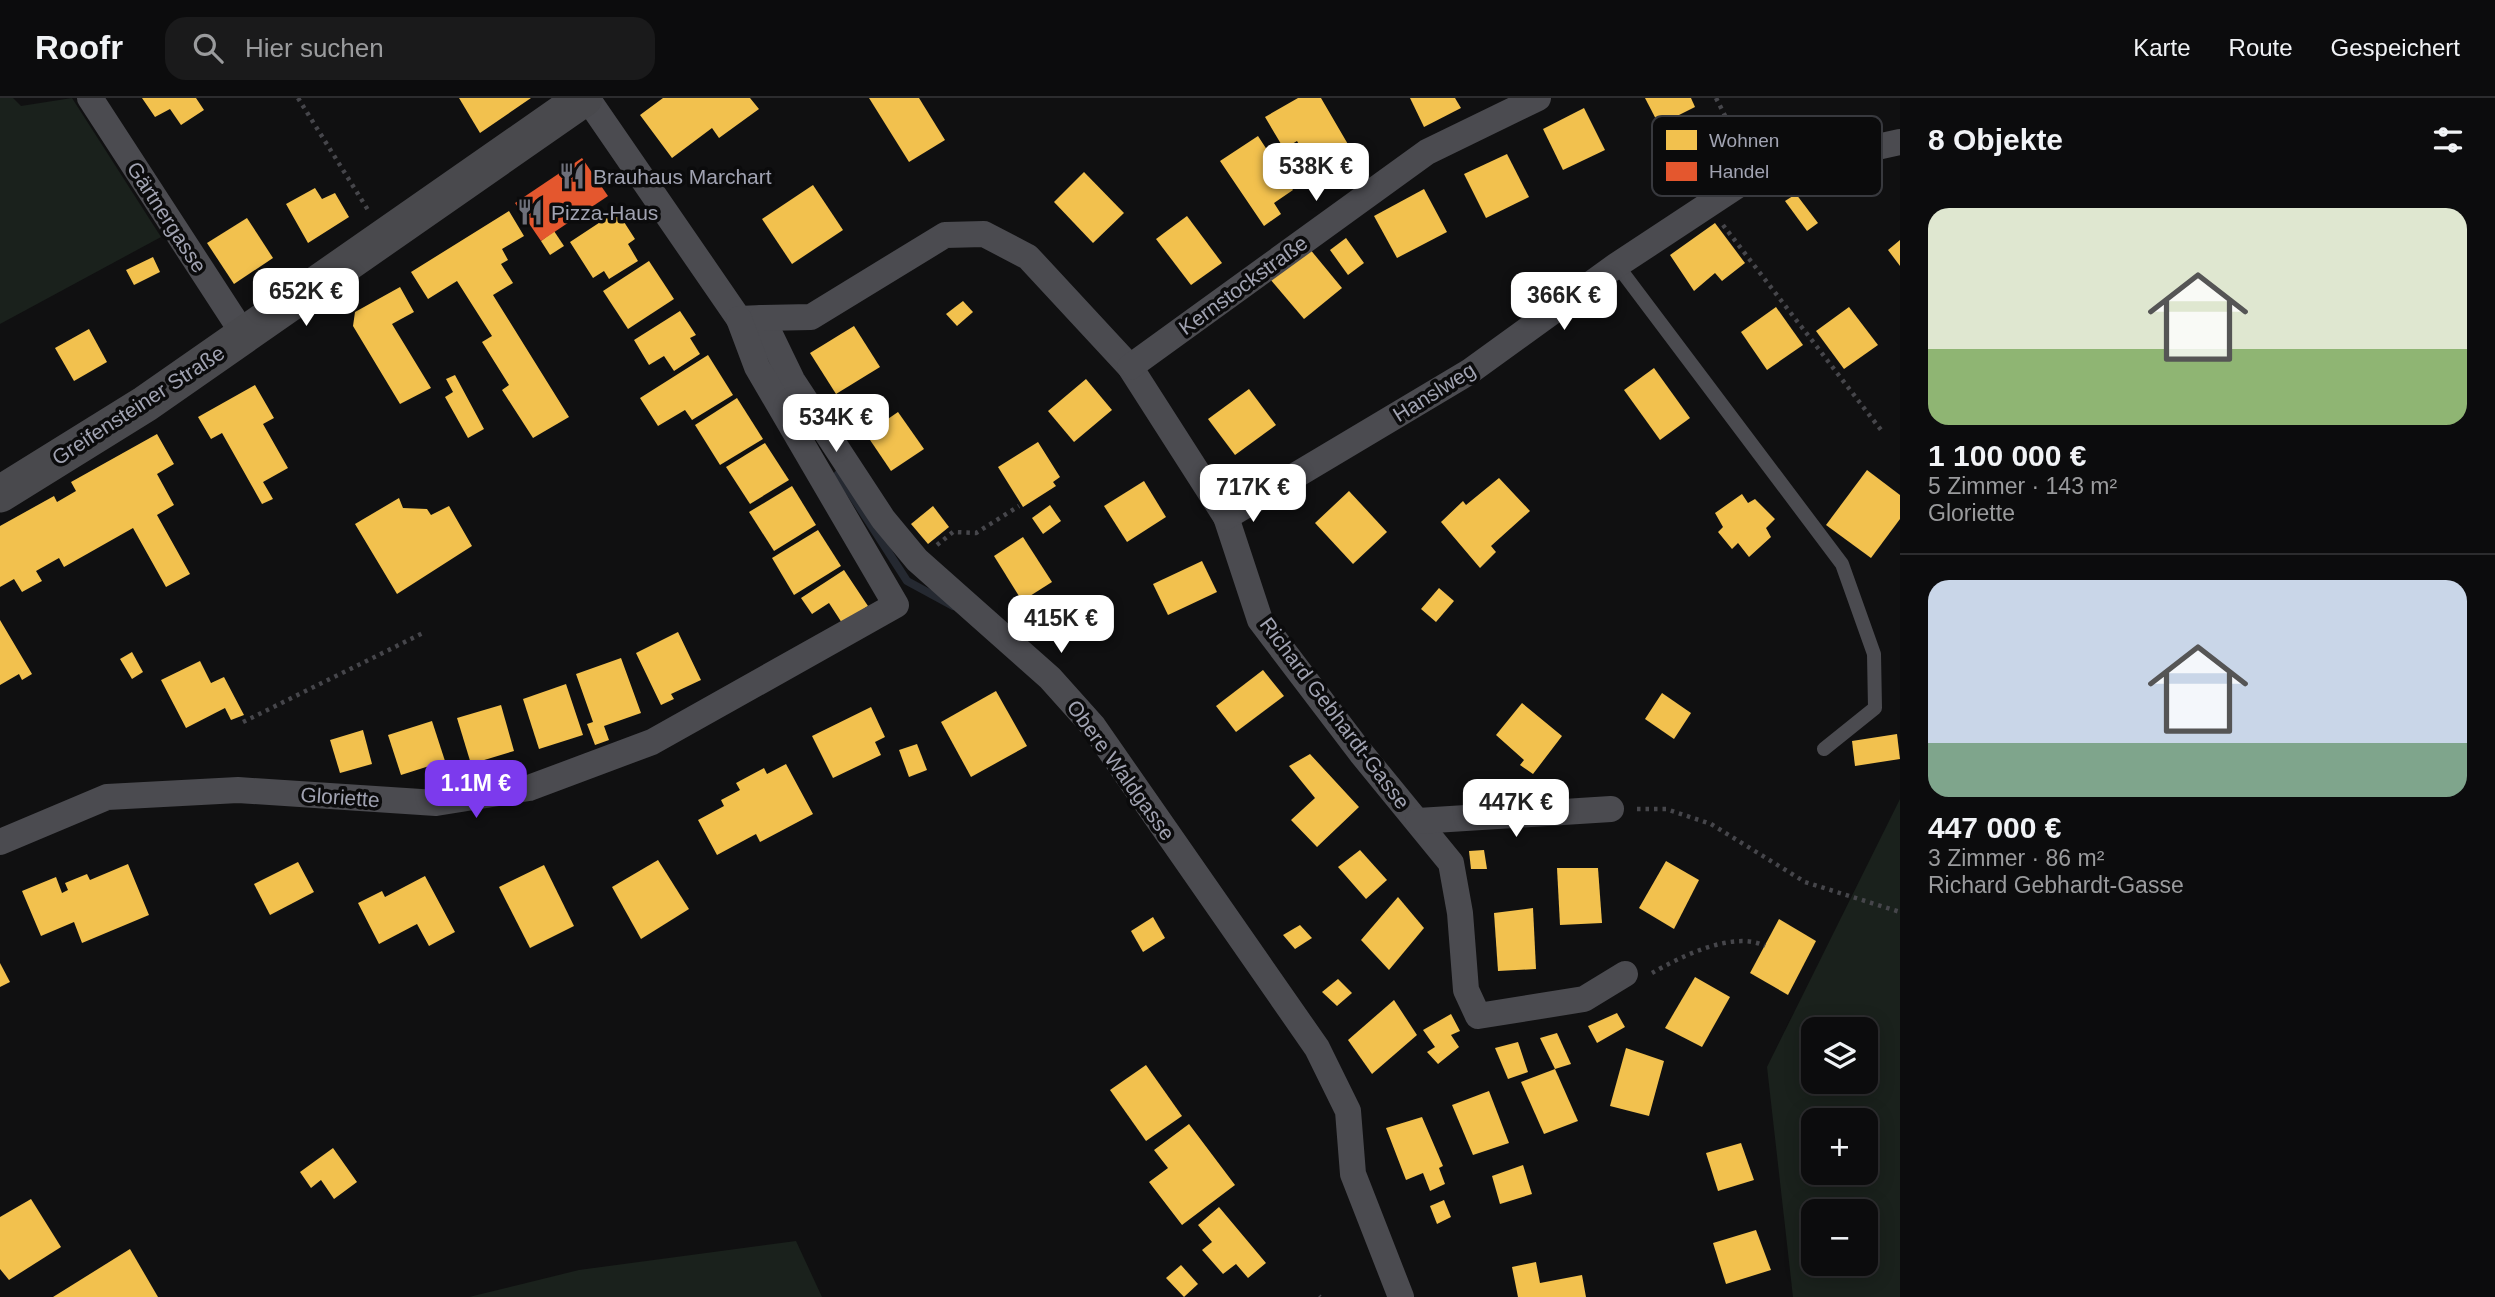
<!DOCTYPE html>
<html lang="de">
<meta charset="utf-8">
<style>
body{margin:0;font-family:Arial,sans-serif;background:#1a1a1b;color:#f1f3f6;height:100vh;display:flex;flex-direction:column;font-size:26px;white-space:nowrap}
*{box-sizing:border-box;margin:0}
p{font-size:23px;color:#9a9b9d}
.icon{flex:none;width:38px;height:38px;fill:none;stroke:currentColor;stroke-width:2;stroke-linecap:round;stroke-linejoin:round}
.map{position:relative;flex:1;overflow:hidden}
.side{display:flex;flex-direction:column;background:#0c0c0d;width:595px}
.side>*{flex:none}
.fabs{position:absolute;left:1801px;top:919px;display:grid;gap:14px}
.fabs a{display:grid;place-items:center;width:77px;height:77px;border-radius:14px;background:#0c0c0d;box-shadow:0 4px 18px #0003,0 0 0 2px #2c2c2e;font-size:35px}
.price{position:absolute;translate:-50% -60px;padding:0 16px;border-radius:14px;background:#fff;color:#222;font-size:23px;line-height:46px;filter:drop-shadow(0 2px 4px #0008)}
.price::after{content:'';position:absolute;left:50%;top:42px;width:21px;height:16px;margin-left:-10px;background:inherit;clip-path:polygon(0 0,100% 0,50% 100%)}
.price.on{background:#7c3aed;color:#fff}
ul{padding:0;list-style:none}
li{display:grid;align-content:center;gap:14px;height:371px;padding:0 28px}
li+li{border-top:2px solid #2c2c2e}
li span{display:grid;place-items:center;height:217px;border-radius:21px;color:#555}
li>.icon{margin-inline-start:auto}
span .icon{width:126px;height:126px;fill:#fffc;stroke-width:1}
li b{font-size:30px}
h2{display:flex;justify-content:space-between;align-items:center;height:84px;padding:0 28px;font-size:30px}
header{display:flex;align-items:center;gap:42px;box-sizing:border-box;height:98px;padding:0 35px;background:#0c0c0d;border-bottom:2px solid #2c2c2e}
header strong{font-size:33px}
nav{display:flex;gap:38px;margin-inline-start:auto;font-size:24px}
.search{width:490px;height:63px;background:#1a1a1b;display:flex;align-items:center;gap:18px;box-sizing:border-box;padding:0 24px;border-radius:21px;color:#9a9b9d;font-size:26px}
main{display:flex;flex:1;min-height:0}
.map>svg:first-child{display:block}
.green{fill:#1a211c;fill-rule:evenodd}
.homes{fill:#f2c14e}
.shops{fill:#e4572e}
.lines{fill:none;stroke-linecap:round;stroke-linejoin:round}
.stream{stroke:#252931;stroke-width:8}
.path{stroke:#46464b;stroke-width:4.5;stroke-dasharray:3.5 5;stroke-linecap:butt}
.service{stroke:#4b4b50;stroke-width:14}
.minor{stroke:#4b4b50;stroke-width:26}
.secondary{stroke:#49494d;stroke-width:37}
.labels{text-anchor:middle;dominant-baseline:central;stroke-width:7;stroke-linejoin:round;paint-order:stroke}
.poi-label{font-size:21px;fill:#a1a3b2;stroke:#0b0b0c;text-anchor:start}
.street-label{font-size:21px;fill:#a1a3b2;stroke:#0b0b0c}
.key{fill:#0b0b0c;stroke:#38393e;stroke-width:2}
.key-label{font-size:19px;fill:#a1a3b2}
</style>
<header>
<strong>Roofr</strong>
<div class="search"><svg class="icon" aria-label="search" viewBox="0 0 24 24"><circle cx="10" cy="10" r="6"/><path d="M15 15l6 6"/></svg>Hier suchen</div>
<nav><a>Karte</a><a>Route</a><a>Gespeichert</a></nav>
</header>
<main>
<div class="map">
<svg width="1900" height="1199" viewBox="0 0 1900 1199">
<rect width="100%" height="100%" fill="#101011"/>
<g class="green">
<path d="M0 0H13L21 8 72 0 161 139 0 226Z"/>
<path d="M1900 701V1199H1793L1767 969ZM1813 931H1866V984H1813ZM1866 1022V1074H1813V1022ZM1866 1113V1166H1813V1113Z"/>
<path d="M796 1143 822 1199H469L579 1172Z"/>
</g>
<g class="homes">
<path d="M142 0H196L204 12 181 27 170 11 155 19Z"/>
<path d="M459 0H531L480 35Z"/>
<path d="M663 0H750L759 11 719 40 712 30 672 60 640 17Z"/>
<path d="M869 0H919L945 42 909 64Z"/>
<path d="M1298 0H1321L1356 60 1319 82 1297 43 1284 51 1265 19Z"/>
<path d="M1410 0H1455L1461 10 1424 29Z"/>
<path d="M1645 0H1691L1695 9 1659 27Z"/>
<path d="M1584 10 1605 52 1563 72 1543 31Z"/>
<path d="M1258 38 1293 92 1274 105 1281 116 1264 128 1220 63Z"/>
<path d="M1507 56 1529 99 1486 120 1464 76Z"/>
<path d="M1084 74 1124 115 1093 145 1054 104Z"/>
<path d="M813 87 843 132 792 166 762 121Z"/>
<path d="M315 90 322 101 335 95 349 119 308 145 286 106Z"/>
<path d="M1424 91 1447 134 1397 160 1374 118Z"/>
<path d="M1796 96 1818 125 1807 133 1785 103Z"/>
<path d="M509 113 524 138 502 151 508 162 501 166 513 185 493 197 569 319 533 340 502 292 509 287 482 244 492 238 457 183 428 201 411 174Z"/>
<path d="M617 113 635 141 628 146 638 163 609 181 604 173 593 180 570 144Z"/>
<path d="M1187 118 1222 165 1191 187 1156 141Z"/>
<path d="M247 120 273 160 234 186 207 145Z"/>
<path d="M1715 125 1745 165 1722 183 1715 175 1694 193 1670 157Z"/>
<path d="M554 133 564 148 550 157 541 143Z"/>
<path d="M1346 140 1364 165 1348 177 1330 152Z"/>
<path d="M1900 142V168L1888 152Z"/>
<path d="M1309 150 1342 190 1304 221 1270 181Z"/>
<path d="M153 159 160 174 134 187 126 172Z"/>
<path d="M649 163 674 201 628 231 603 193Z"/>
<path d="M400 189 414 214 392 226 431 290 400 306 353 228 355 214Z"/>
<path d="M963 203 973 214 957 228 946 216Z"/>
<path d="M1776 209 1803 247 1767 272 1741 234Z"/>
<path d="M1849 209 1878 247 1844 271 1816 233Z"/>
<path d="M680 213 696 237 690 240 700 256 674 273 664 258 649 267 634 242Z"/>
<path d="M854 228 880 269 836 296 810 255Z"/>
<path d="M89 231 107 264 74 283 55 250Z"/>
<path d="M708 257 733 297 692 322 685 312 658 328 640 300Z"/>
<path d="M1654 270 1690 320 1660 342 1624 292Z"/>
<path d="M455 277 484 331 468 340 445 299 453 294 446 281Z"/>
<path d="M1086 281 1112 312 1074 344 1048 313Z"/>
<path d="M255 287 274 320 263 326 288 370 263 384 273 401 262 406 222 335 211 341 198 319Z"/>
<path d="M1249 291 1276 327 1235 357 1208 321Z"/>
<path d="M737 300 763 341 720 367 695 327Z"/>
<path d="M898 314 924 351 891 373 866 336Z"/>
<path d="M157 336 174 366 157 376 174 407 157 417 190 476 166 489 133 430 64 469 59 460 36 473 42 483 22 494 14 481 0 489V428L54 398 57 404 76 393 71 384Z"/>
<path d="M1038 344 1060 379 1053 384 1056 388 1023 409 998 369Z"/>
<path d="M765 345 789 382 750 406 726 369Z"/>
<path d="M1867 372 1900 397V421L1871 460 1826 427Z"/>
<path d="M1499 380 1530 413 1491 448 1496 454 1480 470 1441 424 1463 403 1466 407Z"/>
<path d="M1144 383 1166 419 1127 444 1104 408Z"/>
<path d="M792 388 816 427 774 453 749 414Z"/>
<path d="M1349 393 1387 434 1353 466 1315 425Z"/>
<path d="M1742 396 1748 405 1755 401 1775 421 1766 430 1771 439 1749 459 1738 445 1732 451 1718 434 1723 429 1715 415Z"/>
<path d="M399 400 403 410 427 411 431 417 449 408 472 448 397 496 355 426Z"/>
<path d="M1050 407 1061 423 1043 436 1032 420Z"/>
<path d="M933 408 949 429 928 446 911 426Z"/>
<path d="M818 432 841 468 794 497 772 460Z"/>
<path d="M1023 439 1052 484 1022 503 994 458Z"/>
<path d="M1202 463 1217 494 1168 517 1153 486Z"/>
<path d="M844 472 868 508 842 525 829 505 812 516 801 500Z"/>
<path d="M1439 490 1454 503 1436 524 1421 511Z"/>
<path d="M0 522 32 576 22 582 19 576 0 587Z"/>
<path d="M678 534 701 582 671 596 674 601 661 607 636 555Z"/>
<path d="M132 554 143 574 132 581 120 561Z"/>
<path d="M621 560 641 615 604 628 609 642 595 647 587 626 593 624 576 576Z"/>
<path d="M200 563 211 585 224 579 244 617 231 622 225 610 186 630 161 582Z"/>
<path d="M1263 572 1284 598 1236 634 1216 608Z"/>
<path d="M566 586 583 637 539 651 523 601Z"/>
<path d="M996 593 1027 648 971 679 941 624Z"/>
<path d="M1662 595 1691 615 1674 641 1645 621Z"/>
<path d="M1522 605 1562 638 1533 676 1520 667 1524 662 1496 637Z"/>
<path d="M501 607 514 653 471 666 457 620Z"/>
<path d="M871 609 885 639 875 644 881 657 833 680 812 638Z"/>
<path d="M432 623 445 663 401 677 388 637Z"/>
<path d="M363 632 372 666 340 675 330 642Z"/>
<path d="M1897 636 1900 661 1855 668 1852 643Z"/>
<path d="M917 646 927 672 909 679 899 652Z"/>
<path d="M1310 656 1359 709 1317 749 1291 722 1315 700 1289 668Z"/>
<path d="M786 666 813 716 760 744 756 736 717 757 698 722 724 708 721 702 740 692 736 685 764 670 767 676Z"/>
<path d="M1360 752 1387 782 1366 801 1338 769Z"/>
<path d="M1484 752 1487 771H1471L1469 753Z"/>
<path d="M658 762 689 811 641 841 612 789Z"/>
<path d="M1666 763 1699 782 1674 831 1639 810Z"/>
<path d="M298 764 314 794 270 817 254 786Z"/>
<path d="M128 766 149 817 82 845 74 824 41 838 22 793 56 779 62 795 68 792 65 785 87 776 90 782Z"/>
<path d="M544 767 574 828 530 850 499 789Z"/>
<path d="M1557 770H1598L1602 825 1560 827Z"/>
<path d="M425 778 455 834 429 848 417 826 379 846 358 805 382 793 385 799Z"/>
<path d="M1398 799 1424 830 1389 872 1361 842Z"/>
<path d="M1533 810 1536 871 1498 873 1494 815Z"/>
<path d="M1153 819 1165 840 1143 854 1131 833Z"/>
<path d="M1779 821 1816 843 1788 897 1750 875Z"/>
<path d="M1300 827 1312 840 1295 851 1283 837Z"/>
<path d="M0 865 10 884 0 889Z"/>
<path d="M1695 879 1730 899 1702 949 1665 930Z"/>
<path d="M1338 881 1352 895 1337 908 1322 894Z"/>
<path d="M1394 902 1417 937 1372 976 1348 942Z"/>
<path d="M1617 915 1625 929 1597 945 1588 928Z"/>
<path d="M1451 916 1460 933 1451 937 1459 949 1438 966 1427 954 1435 949 1423 932Z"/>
<path d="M1557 935 1571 966 1555 971 1540 940Z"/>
<path d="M1518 944 1528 974 1508 981 1495 950Z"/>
<path d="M1626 950 1664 963 1649 1018 1610 1008Z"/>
<path d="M1146 967 1182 1018 1146 1043 1110 992Z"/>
<path d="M1555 971 1578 1023 1544 1036 1521 984Z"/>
<path d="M1489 993 1509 1045 1473 1057 1452 1007Z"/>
<path d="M1422 1019 1443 1068 1439 1070 1445 1086 1430 1093 1423 1075 1406 1082 1386 1030Z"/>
<path d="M1189 1026 1235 1087 1182 1127 1149 1084 1168 1070 1154 1052Z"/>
<path d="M1741 1045 1754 1082 1718 1093 1706 1055Z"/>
<path d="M333 1050 357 1084 334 1101 321 1082 311 1090 300 1074Z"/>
<path d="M1523 1067 1532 1096 1500 1106 1492 1078Z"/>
<path d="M31 1101 61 1149 9 1182 0 1171V1119Z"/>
<path d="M1444 1102 1451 1119 1437 1126 1430 1108Z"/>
<path d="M1219 1109 1266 1165 1248 1180 1236 1166 1223 1176 1202 1152 1212 1144 1198 1127Z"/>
<path d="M1756 1132 1771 1172 1726 1186 1713 1145Z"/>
<path d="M130 1151 158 1199H53Z"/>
<path d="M1536 1164 1540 1185 1582 1177 1586 1199H1518L1512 1169Z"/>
<path d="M1181 1167 1198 1186 1184 1199 1166 1180Z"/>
</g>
<path class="shops" d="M582 60 608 98 541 143 515 105Z"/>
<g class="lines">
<path class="stream" d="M838 376 907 483 953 508"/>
<g class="path">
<path d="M298 0 368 112"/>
<path d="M1716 0 1743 53"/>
<path d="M1723 127 1881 332"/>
<path d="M937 447 953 434 976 435 1019 408"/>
<path d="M243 624 425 534"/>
<path d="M1637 711H1666L1711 726 1805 784 1900 814"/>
<path d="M1652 875C1680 859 1733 832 1765 848"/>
<path d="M1319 1198 1320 1199"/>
</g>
<path class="service" d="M1617 167 1842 466 1874 556 1875 610 1824 651"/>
<g class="minor">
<path d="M90 0 244 237"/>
<path d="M587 0 739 221 762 220 792 282 883 421 917 462 1050 580 1093 628 1317 950 1348 1013 1353 1076 1401 1199"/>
<path d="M762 220 811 219 945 137 984 136 1028 159 1130 269 1226 419 1260 522 1361 655 1451 765 1460 815 1466 892 1478 918 1584 901 1625 876"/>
<path d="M1130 269 1427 54 1538 0"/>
<path d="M1226 419 1469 274 1617 167 1755 76 1900 44"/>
<path d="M1418 723 1611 711"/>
<path d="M0 744 107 699 238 692 436 705 529 690 652 644 896 507 757 269 739 221"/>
</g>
<path class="secondary" d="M0 396 145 306 584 0"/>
</g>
<defs>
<g id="restaurant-bare" transform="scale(2.1)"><path d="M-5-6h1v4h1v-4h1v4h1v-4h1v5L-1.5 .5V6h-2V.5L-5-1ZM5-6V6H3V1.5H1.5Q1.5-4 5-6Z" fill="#6e707a" stroke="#0b0b0c" stroke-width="2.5" paint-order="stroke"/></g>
</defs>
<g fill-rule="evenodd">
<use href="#restaurant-bare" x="572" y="78"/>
<use href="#restaurant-bare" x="530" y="114"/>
</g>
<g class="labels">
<g class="poi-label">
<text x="593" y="78">Brauhaus Marchart</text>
<text x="551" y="114">Pizza-Haus</text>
</g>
<g class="street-label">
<text transform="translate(167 119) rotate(57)">Gärtnergasse</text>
<text transform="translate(1243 187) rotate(-36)">Kernstockstraße</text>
<text transform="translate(1434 294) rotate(-32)">Hanslweg</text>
<text transform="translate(138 307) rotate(-33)">Greifensteiner Straße</text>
<text transform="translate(1335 615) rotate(53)">Richard Gebhardt-Gasse</text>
<text transform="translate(1121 672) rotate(54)">Obere Waldgasse</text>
<text transform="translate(340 699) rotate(4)">Gloriette</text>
</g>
</g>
<rect x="1652" y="18" width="230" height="80" rx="10" class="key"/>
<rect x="1666" y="32" width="31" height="20" fill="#f2c14e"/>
<rect x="1666" y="64" width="31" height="19" fill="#e4572e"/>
<g class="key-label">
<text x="1709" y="49">Wohnen</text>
<text x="1709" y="80">Handel</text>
</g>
</svg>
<div class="fabs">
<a><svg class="icon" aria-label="layers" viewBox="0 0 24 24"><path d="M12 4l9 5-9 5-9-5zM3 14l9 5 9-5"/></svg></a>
<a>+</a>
<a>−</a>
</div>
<b class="price" style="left:1316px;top:105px">538K €</b>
<b class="price" style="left:306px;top:230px">652K €</b>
<b class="price" style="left:1564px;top:234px">366K €</b>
<b class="price" style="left:836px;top:356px">534K €</b>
<b class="price" style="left:1253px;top:426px">717K €</b>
<b class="price" style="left:1061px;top:557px">415K €</b>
<b class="price on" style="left:476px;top:722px">1.1M €</b>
<b class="price" style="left:1516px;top:741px">447K €</b>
</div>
<section class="side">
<h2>8 Objekte<svg class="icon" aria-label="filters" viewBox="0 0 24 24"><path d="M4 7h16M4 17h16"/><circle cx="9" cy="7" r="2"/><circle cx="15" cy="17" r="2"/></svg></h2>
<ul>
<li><span style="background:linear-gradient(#dfe7d0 65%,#8fb573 0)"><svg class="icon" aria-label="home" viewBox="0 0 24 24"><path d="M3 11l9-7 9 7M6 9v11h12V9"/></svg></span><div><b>1 100 000 €</b><p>5 Zimmer · 143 m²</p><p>Gloriette</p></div></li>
<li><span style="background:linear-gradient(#c9d6e8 75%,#7fa58c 0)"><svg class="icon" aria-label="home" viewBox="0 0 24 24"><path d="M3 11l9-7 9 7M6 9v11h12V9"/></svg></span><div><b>447 000 €</b><p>3 Zimmer · 86 m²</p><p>Richard Gebhardt-Gasse</p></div></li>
</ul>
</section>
</main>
